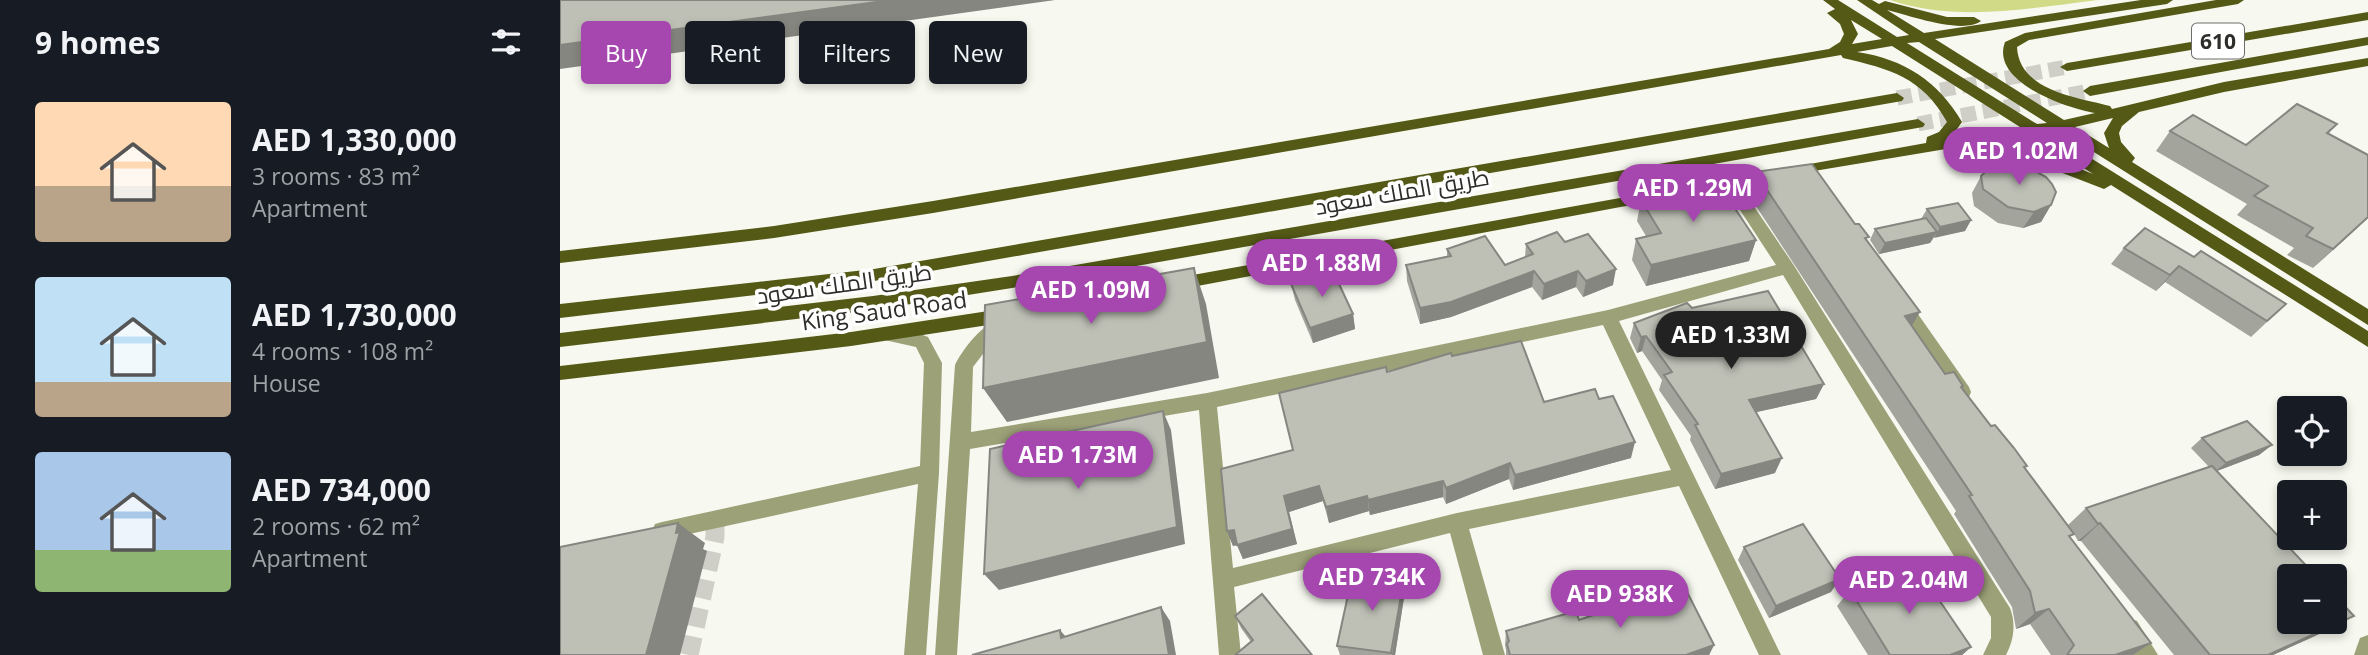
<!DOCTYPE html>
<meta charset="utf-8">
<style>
body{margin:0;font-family:"Open Sans",Cairo,sans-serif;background:#20242c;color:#f1f3f6;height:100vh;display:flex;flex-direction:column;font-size:26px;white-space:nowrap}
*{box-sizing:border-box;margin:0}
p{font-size:23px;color:#9ea1a6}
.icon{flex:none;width:38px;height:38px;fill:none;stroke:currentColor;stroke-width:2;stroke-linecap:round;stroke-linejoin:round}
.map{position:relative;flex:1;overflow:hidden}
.panel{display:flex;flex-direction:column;background:#171b24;width:560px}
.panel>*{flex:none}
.guide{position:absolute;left:21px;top:21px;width:665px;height:63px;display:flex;gap:14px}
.fabs{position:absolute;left:1717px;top:396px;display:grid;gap:14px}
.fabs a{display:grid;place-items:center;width:70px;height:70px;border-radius:7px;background:#171b24;box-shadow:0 4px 10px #0003;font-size:35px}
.price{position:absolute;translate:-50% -60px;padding:0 16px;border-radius:24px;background:#a647b0;color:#fff;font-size:23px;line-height:46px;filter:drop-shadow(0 2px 4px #0008)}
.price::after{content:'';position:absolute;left:50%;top:42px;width:21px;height:16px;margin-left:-10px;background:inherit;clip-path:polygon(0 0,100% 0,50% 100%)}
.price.selected{background:#222;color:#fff}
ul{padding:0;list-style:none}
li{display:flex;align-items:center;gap:21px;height:175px;padding:0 35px}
li span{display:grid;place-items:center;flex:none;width:196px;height:140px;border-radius:7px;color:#555}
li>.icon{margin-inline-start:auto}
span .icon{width:84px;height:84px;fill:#fffc;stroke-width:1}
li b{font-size:30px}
h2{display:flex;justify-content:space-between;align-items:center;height:84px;padding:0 35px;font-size:30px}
.tag{padding:0 24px;border-radius:7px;background:#171b24;box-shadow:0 4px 10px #0003;font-size:24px;line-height:63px}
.tag.selected{background:#a647b0;color:#fff}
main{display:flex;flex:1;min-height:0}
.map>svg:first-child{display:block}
.green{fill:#d1da86}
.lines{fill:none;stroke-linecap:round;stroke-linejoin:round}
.minor-tunnel{stroke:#cfcfc8;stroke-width:19;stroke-dasharray:19 10;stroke-linecap:butt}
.major-tunnel{stroke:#cfcfc8;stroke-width:15;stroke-dasharray:15 7;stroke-linecap:butt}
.minor{fill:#9ca178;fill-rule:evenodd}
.major{fill:#545916;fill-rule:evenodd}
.wall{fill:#a3a59d}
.shaded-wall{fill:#85867f}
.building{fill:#bec0b6;stroke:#85867f;stroke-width:2}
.labels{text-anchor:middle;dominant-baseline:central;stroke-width:7;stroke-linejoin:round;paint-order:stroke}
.shield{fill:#fff;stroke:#6c6c6a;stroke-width:2}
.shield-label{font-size:21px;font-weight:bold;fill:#2d2d2a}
.street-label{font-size:23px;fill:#2d2d2a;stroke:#fff}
</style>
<main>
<section class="panel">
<h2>9 homes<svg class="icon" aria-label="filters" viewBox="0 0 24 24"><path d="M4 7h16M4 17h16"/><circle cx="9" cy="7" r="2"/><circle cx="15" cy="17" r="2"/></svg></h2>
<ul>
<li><span style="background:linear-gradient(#ffd9b3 60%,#b9a48a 0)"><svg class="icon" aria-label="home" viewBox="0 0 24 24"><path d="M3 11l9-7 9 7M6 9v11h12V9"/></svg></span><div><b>AED 1,330,000</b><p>3 rooms · 83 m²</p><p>Apartment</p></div></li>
<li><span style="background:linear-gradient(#bfe0f5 75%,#b9a48a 0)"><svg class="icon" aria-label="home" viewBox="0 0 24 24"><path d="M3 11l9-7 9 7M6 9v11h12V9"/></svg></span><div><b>AED 1,730,000</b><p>4 rooms · 108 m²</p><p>House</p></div></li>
<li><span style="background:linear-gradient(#a9c7e8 70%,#8fb573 0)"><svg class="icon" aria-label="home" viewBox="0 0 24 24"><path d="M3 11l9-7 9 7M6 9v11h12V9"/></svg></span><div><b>AED 734,000</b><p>2 rooms · 62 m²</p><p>Apartment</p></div></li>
</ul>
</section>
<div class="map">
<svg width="1808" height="655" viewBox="0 0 1808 655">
<rect width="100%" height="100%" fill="#f7f8ef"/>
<path class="green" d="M1330 0H1538C1470 8 1397 23 1330 0Z"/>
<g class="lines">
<path class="minor-tunnel" d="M129 655 155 537V520"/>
<g class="major-tunnel">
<path d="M1337 98 1507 67"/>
<path d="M1358 124 1530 91"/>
</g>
<g class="minor">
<path d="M1169 176 1174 177 1233 264 1450 608C1456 623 1454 640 1446 655H1423L1431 638V617L1223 275 1059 321 1221 655H1199L1119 486 909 529 945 655H923L890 533 674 587 681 655H659L639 410 410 449 397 655H375L395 365C403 349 428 314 449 321L452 326 449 331 432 342 413 367 411 432 647 393 1048 310 1216 265 1161 181ZM1043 325 1111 470 897 513 673 568 657 407Z"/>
<path d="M1340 295 1346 297 1409 387 1411 392 1409 397 1402 400 1395 397 1334 307 1331 302 1334 297Z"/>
<path d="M326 327 347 329 368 337 382 363 379 473 366 655H344L358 484 102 540 95 538 92 531 95 524 102 522 360 466 364 363 356 347 320 339 317 334 320 329Z"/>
<path d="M1569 618 1577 621 1598 655H1574L1558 629 1561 621Z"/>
<path d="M1808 635V655H1794L1800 638Z"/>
</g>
<g class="major">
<path d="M1263 0H1278L1337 37 1349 35 1297 0H1312L1319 4 1325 1 1387 17H1414L1421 21C1403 35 1348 15 1327 10L1364 33 1581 0H1613L1607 4 1375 39 1504 120 1535 113C1506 108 1430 82 1445 42L1465 33 1656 0H1684L1678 4 1469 40 1457 47C1459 91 1517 97 1550 106L1552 109 1664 82 1808 58V66L1664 92 1579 112 1562 126 1559 133 1561 142 1575 158 1572 162 1808 309V325L1499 130 1489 132 1808 331V347L1551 185 1544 189 1458 156 1411 152 1406 151 1404 146 1248 172 616 290 610 289 608 284 610 279 616 278 1366 143 1367 137 1379 132 1387 122C1362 77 1330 69 1283 58L1281 55 373 213 214 238 0 263V251L214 226 373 201 1269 49 1280 42 1284 34 1280 24 1267 13 1275 9ZM1291 20 1322 39 1292 44 1298 34ZM1359 42 1487 123 1477 124 1347 43ZM1332 46 1460 127 1390 139 1402 122C1378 81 1344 59 1297 52ZM1553 118 1544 133 1549 148 1515 127ZM1472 135 1533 174 1465 147 1424 143Z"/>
<path d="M1808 12V20L1507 71 1500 67 1507 63Z"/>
<path d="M1808 37V45L1530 96 1523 91 1530 86Z"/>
<path d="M1337 93 1344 98 1342 101 314 281 0 318V304L314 269Z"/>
<path d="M1358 119 1365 124 1363 127 452 288 313 310 0 347V333L313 296 452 276Z"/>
<path d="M448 308 454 310 457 315 454 320 448 322 291 346 0 380V366L291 332Z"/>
</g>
</g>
<g class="wall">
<path d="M1777 124 1769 133 1808 218 1753 268 1727 255 1734 248 1677 215 1687 204 1596 151 1610 131 1686 145Z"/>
<path d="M1195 172 1295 224 1307 241 1352 326 1385 374 1402 388 1508 525 1526 508 1649 467 1631 448 1642 438 1712 445 1699 455 1657 471 1766 631 1713 655H1614L1521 541H1518L1514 534 1510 537 1591 643 1573 655H1491L1470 624 1456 629 1452 607 1394 514 1396 511 1188 194Z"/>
<path d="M1421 176 1491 205 1481 222 1463 228 1438 223 1414 206 1412 193Z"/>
<path d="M1081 200 1196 240 1189 261 1086 286 1072 260 1076 239 1086 236 1077 221Z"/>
<path d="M1367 209 1411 220 1405 231 1374 237 1370 243 1319 254 1310 240 1315 229 1361 219Z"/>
<path d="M1005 242 1053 285 1023 297 1016 287 982 300 972 287 891 317 860 324 847 281 846 265 887 256V249L945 265 965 257 966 244Z"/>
<path d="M1564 248 1634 257 1726 304 1691 337 1605 282 1596 291 1551 264Z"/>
<path d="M731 284 793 314 795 329 753 343 735 300Z"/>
<path d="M1132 308 1264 384 1256 399 1196 412 1215 473 1155 489 1130 440 1131 436 1099 390 1102 380 1082 351 1077 353 1070 338 1074 323Z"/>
<path d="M892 356 984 402 1039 399 1071 458 953 490 949 479 886 504 883 497 810 515 809 511 769 523 763 501 729 512 737 544 683 559 677 545 673 546 667 531 733 450 827 372Z"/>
<path d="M1184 547 1271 592 1209 618 1178 560Z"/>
<path d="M844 579 845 591 835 655H780L777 646 791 596Z"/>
<path d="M1290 590 1411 647 1402 655H1308L1277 606Z"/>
<path d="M675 616 752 655 691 642 681 628Z"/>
<path d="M1019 620 1154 645 1149 655H946V650L945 645 946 631Z"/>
</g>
<g class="shaded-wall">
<path d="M331 0H495L0 69V45Z"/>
<path d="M1491 205 1481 222 1463 228 1474 212Z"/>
<path d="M1808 217V218L1753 268 1773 249Z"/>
<path d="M1411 220 1405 231 1374 238 1380 227Z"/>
<path d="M1377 232 1370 243 1319 254 1325 243Z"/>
<path d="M1196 240 1189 261 1086 286 1091 265Z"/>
<path d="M1619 266 1605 282 1596 291 1610 275Z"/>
<path d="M634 268 646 304 659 378 447 422 423 388Z"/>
<path d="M1056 269 1053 285 1023 297 1026 281Z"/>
<path d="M974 271 972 287 891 317 860 324V308Z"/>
<path d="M1018 271 1016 287 982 300 984 284Z"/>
<path d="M1360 312 1348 332 1345 316Z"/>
<path d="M793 314 795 329 753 343 750 328Z"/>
<path d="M1086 336 1082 351 1077 353 1081 337Z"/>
<path d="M1264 384 1256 399 1183 415 1189 400Z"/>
<path d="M603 411 611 430 625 544 439 590 424 574Z"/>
<path d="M1075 442 1071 458 953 490 955 475Z"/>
<path d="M1712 445 1699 455 1654 472 1666 463Z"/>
<path d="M1222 458 1215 473 1155 489 1161 474Z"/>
<path d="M950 463 949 479 886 504V488Z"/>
<path d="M883 481V497L810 515 808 500Z"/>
<path d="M759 486 763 501 729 512 737 544 683 559 677 545 673 546 667 531 674 530 724 496Z"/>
<path d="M807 496 809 511 769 523 766 507Z"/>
<path d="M118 523 145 543 143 549 147 551 120 655H86Z"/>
<path d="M1540 523 1521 541H1518L1538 524Z"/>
<path d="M844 579 845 591 835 655H832Z"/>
<path d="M1280 579 1271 592 1209 618 1216 606Z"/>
<path d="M601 607 610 621 616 655H609Z"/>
<path d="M1489 609 1470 624 1456 629 1475 613Z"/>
<path d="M1794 616 1766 631 1713 655H1708Z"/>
<path d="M500 630 512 644 501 638Z"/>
<path d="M1591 643 1573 655H1555Z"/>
<path d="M1154 645 1149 655H1126Z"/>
<path d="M1411 647 1402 655H1390Z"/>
</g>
<g class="building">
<path d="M0 0H331L0 45Z"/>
<path d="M1737 104 1777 124 1767 133 1808 155V217L1773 249 1746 236 1753 228 1694 196 1708 186 1610 131 1633 115 1686 145Z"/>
<path d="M1442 163 1466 166 1486 177 1492 184 1496 192 1491 205 1474 212 1448 207 1423 189 1421 176 1432 165Z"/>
<path d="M1252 164 1295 224H1299L1309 237 1305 238 1360 312 1345 316 1385 374 1394 372 1403 386 1401 387 1431 426 1435 425 1454 448 1467 466 1464 467 1514 534 1509 536 1591 643 1555 655H1507L1514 645 1489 609 1475 613 1470 591 1409 496 1412 495 1195 172Z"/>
<path d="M1158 183 1196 240 1091 265 1076 239 1101 233 1081 200Z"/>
<path d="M1398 203 1411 220 1380 227 1367 209Z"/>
<path d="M1366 218 1377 232 1325 243 1315 229Z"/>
<path d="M1585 228 1634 257 1641 251 1726 304 1707 321 1619 266 1610 275 1564 248Z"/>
<path d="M997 232 1005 242 1028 234 1056 269 1026 281 1018 271 984 284 974 271 891 302 860 308 846 265 891 256 887 249 925 236 945 265 973 254 966 244Z"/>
<path d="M634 268 647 342 423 388 425 305Z"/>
<path d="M773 271 793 314 750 328 731 284Z"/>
<path d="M1208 291 1264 384 1189 400 1222 458 1161 474 1135 425 1138 424 1104 375 1112 372 1086 336 1081 337 1074 323 1127 303 1132 308Z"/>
<path d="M961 341 984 402 1035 389 1039 399 1053 396 1075 442 955 475 950 463 886 488 883 481 808 500 807 496 766 507 759 486 724 496 732 529 677 545 674 530 667 531 661 469 733 450 719 393 826 367 827 372 891 353 892 356Z"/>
<path d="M603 411 617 527 424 574 430 449Z"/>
<path d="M1687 421 1712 445 1666 463 1642 438Z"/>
<path d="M1652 466 1756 576H1729V621H1774V595L1794 616 1708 655H1650L1540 523 1538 524 1526 508Z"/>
<path d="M118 523 116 533 120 532 86 655H0V547Z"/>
<path d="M1243 524 1280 579 1216 606 1184 547Z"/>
<path d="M1356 566 1411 647 1390 655H1330L1290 590Z"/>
<path d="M796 572 844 579 831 653 777 646 788 595 791 596Z"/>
<path d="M1123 584 1154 645 1126 655H950L947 644 949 641 946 631 1016 611 1019 620Z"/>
<path d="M702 594 752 655H675L693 640 675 616Z"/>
<path d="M601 607 609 655H412L500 630 501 638Z"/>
</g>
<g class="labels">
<rect class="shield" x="1632" y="23.5" width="52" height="35" rx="5"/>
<g class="shield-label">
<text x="1658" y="41">610</text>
</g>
<g class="street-label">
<text transform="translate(842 191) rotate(-10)">طريق الملك سعود</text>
<text transform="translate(284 283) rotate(-8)">طريق الملك سعود</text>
<text transform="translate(324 310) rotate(-8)">King Saud Road</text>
</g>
</g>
</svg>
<div class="fabs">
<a><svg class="icon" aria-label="locate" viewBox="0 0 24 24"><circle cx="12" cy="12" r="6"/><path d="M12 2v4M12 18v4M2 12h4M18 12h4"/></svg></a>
<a>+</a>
<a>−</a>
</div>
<b class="price" style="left:1459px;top:187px">AED 1.02M</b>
<b class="price" style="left:1133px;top:224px">AED 1.29M</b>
<b class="price" style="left:762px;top:299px">AED 1.88M</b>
<b class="price" style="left:531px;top:326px">AED 1.09M</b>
<b class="price selected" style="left:1171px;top:371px">AED 1.33M</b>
<b class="price" style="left:518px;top:491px">AED 1.73M</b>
<b class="price" style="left:812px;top:613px">AED 734K</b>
<b class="price" style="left:1349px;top:616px">AED 2.04M</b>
<b class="price" style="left:1060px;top:630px">AED 938K</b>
<div class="guide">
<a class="tag selected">Buy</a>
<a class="tag">Rent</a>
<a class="tag">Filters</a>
<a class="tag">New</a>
</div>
</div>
</main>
